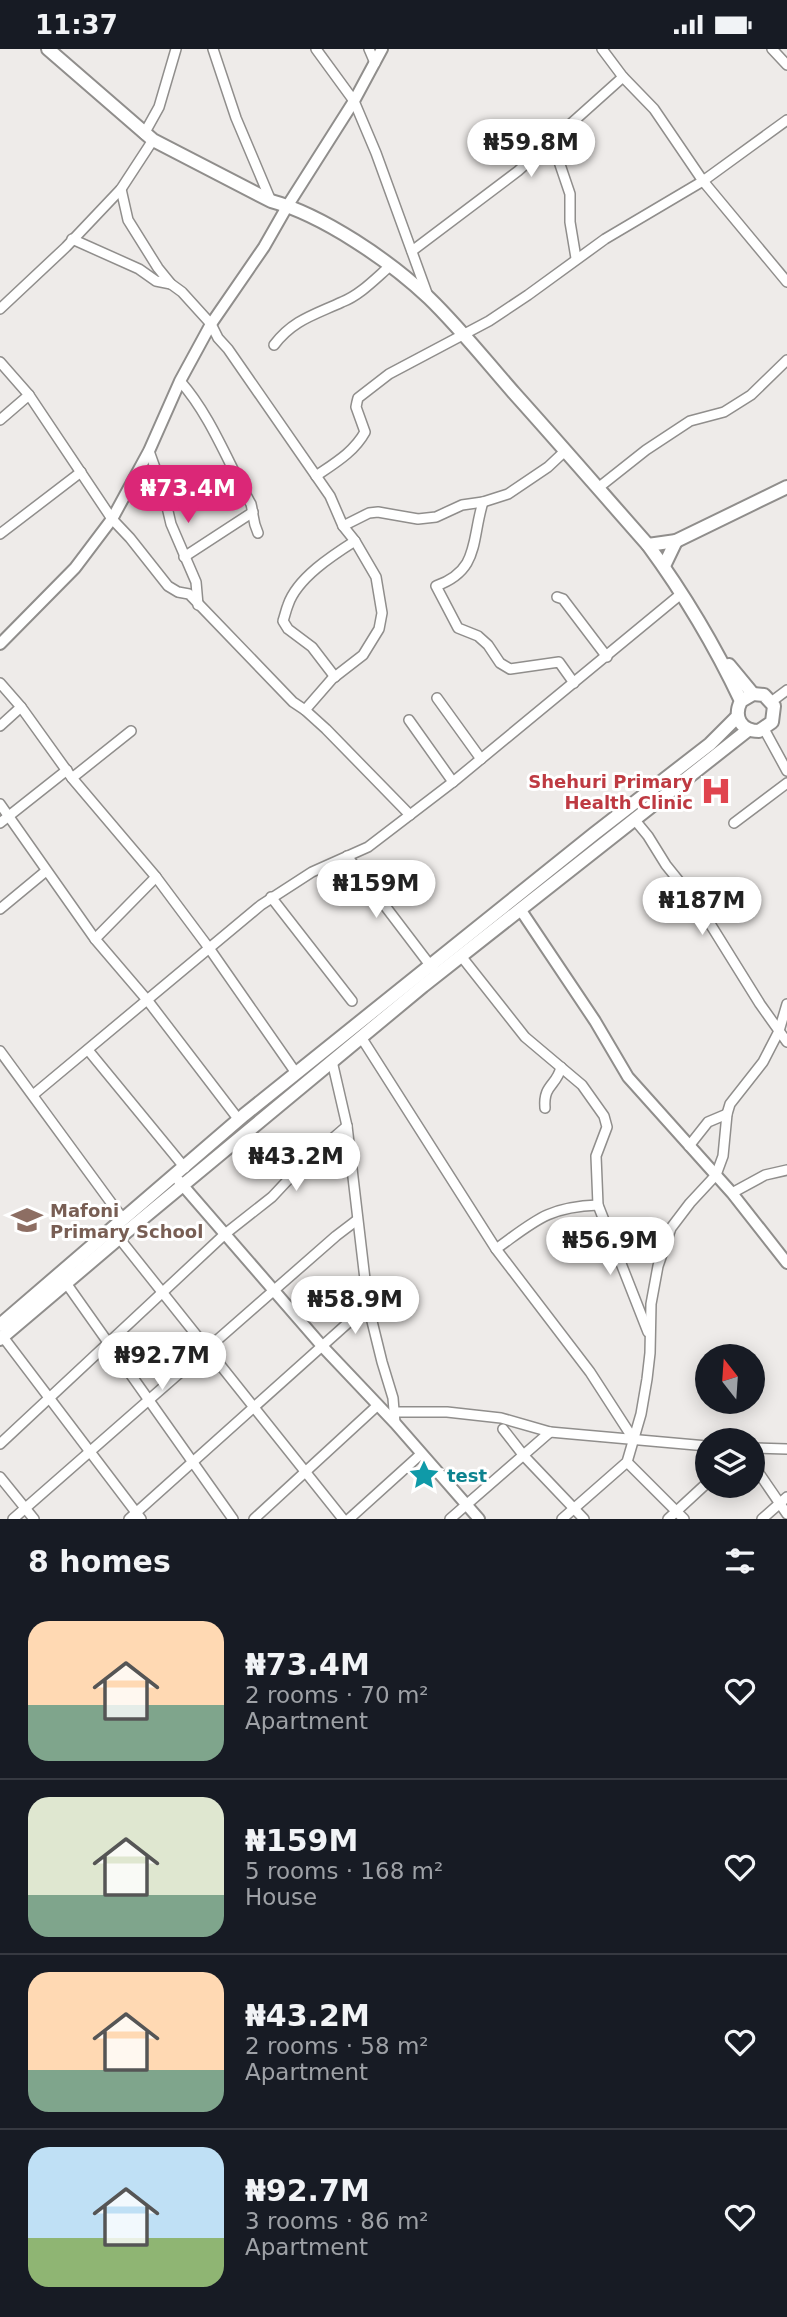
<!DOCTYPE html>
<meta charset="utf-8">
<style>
body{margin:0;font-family:"DejaVu Sans",sans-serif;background:#20242c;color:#f1f3f6;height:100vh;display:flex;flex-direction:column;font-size:26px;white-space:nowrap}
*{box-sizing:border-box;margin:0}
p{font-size:23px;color:#9ea1a6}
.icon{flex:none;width:38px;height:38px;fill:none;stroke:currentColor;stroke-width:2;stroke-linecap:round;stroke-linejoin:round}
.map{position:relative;height:1470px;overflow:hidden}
.panel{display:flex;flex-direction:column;background:#171b24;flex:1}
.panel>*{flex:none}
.needle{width:46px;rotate:343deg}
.fabs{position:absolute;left:695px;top:1295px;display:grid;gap:14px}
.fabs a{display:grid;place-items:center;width:70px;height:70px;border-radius:50%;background:#171b24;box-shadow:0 4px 18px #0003;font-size:35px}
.price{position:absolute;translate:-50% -60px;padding:0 16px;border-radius:24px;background:#fff;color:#222;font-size:23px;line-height:46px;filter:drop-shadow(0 2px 4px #0008)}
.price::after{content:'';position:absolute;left:50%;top:42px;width:21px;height:16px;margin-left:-10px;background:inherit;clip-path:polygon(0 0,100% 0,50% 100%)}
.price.selected{background:#db2777;color:#fff}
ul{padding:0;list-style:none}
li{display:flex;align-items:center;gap:21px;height:175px;padding:0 28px}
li+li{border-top:2px solid #363941}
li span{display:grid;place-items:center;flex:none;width:196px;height:140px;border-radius:21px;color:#555}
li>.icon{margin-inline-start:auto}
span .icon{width:84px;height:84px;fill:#fffc;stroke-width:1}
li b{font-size:30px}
h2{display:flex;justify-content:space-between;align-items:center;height:84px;padding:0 28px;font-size:30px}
.status{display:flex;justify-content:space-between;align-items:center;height:49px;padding:0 35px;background:#171b24;direction:ltr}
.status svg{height:19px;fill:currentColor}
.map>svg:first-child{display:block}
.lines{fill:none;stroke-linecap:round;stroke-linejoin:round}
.minor-casing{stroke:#908e8c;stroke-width:12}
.tertiary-casing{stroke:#908e8c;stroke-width:14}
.secondary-casing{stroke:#908e8c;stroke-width:16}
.minor{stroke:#fff;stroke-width:9}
.tertiary{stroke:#fff;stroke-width:10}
.secondary{stroke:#fff;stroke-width:12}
.labels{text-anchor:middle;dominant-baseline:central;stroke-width:6;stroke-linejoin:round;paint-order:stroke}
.health-label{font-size:18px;font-weight:bold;fill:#be3a42;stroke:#fff;text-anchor:end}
.education-label{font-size:18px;font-weight:bold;fill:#785e54;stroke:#fff;text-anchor:start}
.culture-label{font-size:18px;font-weight:bold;fill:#0d838f;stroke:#fff;text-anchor:start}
</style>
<div class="status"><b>11:37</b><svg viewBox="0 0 49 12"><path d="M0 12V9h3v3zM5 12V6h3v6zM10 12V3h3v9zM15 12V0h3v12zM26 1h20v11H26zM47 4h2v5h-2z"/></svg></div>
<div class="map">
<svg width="787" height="1470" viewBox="0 0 787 1470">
<rect width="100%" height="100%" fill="#eeebe9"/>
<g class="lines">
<g class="minor-casing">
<g id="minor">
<path d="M213 0 236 69 271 152"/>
<path d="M316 0 354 52 376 104 428 247"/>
<path d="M369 0 375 14"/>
<path d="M602 0 623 28 654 60 703 132 787 233"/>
<path d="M772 0 787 16"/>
<path d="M144 85 159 58 176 0"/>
<path d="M552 92 570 145V173L576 209"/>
<path d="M121 140 128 171 158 219 171 235 182 243 211 275 218 289 228 300 330 447 343 477 355 492 376 528 382 564 379 580 363 606 332 630 305 661"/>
<path d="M72 190 139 220 156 232 171 235"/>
<path d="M412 202 518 122 623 28"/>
<path d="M0 260 66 198 121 140 153 91"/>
<path d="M274 296C293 271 314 266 342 253 360 246 375 230 390 217"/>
<path d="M0 313 29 346 112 470 130 489 168 537 178 543 189 545 293 653 305 661 326 680 410 766"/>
<path d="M180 332C211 367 228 414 251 455 254 467 252 471 258 484"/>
<path d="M0 371 29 346"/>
<path d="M149 402 163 441 171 475 196 533 198 556"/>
<path d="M316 427C335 414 354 403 365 383L356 358 357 353 358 349 389 325 489 272 528 246 605 190 703 132 787 71"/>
<path d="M598 439 646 401 690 372 724 363 751 346 787 311"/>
<path d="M483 453C471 492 480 521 436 537L458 579 478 587 488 596 500 614 510 620 559 613 574 634"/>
<path d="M343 477 369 464 378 463 418 470 436 468 462 456 483 453 508 445 548 418 565 402"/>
<path d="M0 485 81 423"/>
<path d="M184 508 253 463"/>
<path d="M557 548 563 550 607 608"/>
<path d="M335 628 312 598 288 580 283 572C285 566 286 561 288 556 297 529 333 506 355 492"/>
<path d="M0 634 21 658 72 729 156 828 209 899 296 1024"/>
<path d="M437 649 481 710"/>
<path d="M771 653 787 641"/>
<path d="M409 671 453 733"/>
<path d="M0 677 21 658"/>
<path d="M764 680 787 722"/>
<path d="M72 729 131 682"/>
<path d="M0 755 95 890 148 952 239 1071"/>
<path d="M634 770 648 787 666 816 699 857 760 955 787 993"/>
<path d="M0 774 67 721"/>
<path d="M734 774 787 734"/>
<path d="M347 807 433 920"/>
<path d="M271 848 352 952"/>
<path d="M0 860 46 822"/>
<path d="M95 890 156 828"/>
<path d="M461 907 525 988 582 1036 604 1067 607 1078 596 1107 598 1156 648 1283"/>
<path d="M361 988 496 1200 590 1323 634 1391"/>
<path d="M88 1001 185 1119"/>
<path d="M0 1002 123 1170"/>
<path d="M332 1012 347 1077 368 1256 382 1313 393 1349 395 1374"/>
<path d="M33 1046 261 856 312 823 368 798 453 733 681 545"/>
<path d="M545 1059C543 1035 557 1037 561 1018"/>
<path d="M689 1097 708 1073 727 1065"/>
<path d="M732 1144 765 1126 787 1121"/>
<path d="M119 1189 343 1470"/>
<path d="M496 1200C535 1172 547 1158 598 1156"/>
<path d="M66 1234 233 1470"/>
<path d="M3 1288 141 1470"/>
<path d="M396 1363H447L501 1369 550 1383 707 1397"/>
<path d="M503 1380 524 1407 584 1470"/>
<path d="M0 1395 225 1185 272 1148 301 1117 347 1077"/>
<path d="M752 1399 787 1400"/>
<path d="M627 1413 684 1470"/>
<path d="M752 1414 787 1465"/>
<path d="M0 1428 34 1470"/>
<path d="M13 1470 336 1187 357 1171"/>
<path d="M129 1470 368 1256"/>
<path d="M254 1470 378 1356"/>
<path d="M349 1470 421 1405"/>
<path d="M450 1470 550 1383"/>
<path d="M562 1470 627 1413 641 1365 647 1330 650 1304 651 1255 658 1217 671 1179 690 1154 716 1126 723 1107 727 1065 730 1055 763 1013 779 982 787 955"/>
<path d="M668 1470 707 1434"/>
<path d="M762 1470 787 1448"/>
</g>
</g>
<g class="tertiary-casing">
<g id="tertiary">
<path d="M0 595 75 519 112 470 149 402 180 332 211 275 264 198 288 156 354 52 382 0"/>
<path d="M520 860 595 972 628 1028 732 1144 787 1214"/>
<path d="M179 1132 322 1297 395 1374 479 1470"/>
</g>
</g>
<g class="secondary-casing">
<g id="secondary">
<path d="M48 0 153 91 271 152C323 166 390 212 429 249 459 278 486 312 514 344 559 394 603 445 648 496 684 545 715 597 741 652 733 668 741 682 759 682L772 673 774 657 764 646 753 645 741 652"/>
<path d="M648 496 676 492 787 438"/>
<path d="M664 517 676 492"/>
<path d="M729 616 753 645"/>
<path d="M0 1276 244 1066 594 785 710 695 737 668"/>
<path d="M0 1290 119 1189 423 937 748 681"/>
</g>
</g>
<use href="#minor" class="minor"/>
<use href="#tertiary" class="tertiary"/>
<use href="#secondary" class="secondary"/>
</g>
<defs>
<g id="hospital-bare" transform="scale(2.415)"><path d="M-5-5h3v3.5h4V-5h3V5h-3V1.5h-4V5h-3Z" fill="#e0444e" stroke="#fff" stroke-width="2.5" paint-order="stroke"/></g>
<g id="school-bare" transform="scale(2.415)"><path d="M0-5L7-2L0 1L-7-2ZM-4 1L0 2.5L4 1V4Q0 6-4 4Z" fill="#8d6e63" stroke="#fff" stroke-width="2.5" paint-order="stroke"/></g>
<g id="sight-bare" transform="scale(2.415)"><path d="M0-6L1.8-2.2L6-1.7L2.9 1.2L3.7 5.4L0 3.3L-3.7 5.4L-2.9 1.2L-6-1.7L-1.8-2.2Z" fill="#0f9aa8" stroke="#fff" stroke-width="2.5" paint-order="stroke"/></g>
</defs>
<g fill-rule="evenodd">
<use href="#hospital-bare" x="716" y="742"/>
<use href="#school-bare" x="27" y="1171"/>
<use href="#sight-bare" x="424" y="1426"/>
</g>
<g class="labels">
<g class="health-label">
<text x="693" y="732">Shehuri Primary<tspan x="693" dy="21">Health Clinic</tspan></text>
</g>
<g class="education-label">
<text x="50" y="1161">Mafoni<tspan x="50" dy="21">Primary School</tspan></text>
</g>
<g class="culture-label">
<text x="447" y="1426">test</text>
</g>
</g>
</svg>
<div class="fabs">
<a><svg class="needle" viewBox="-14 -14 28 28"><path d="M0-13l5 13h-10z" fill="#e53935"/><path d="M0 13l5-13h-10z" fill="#9ea1a6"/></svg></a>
<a><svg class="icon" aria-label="layers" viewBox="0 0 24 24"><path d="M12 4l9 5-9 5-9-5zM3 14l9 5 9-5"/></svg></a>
</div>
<b class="price" style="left:531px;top:130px">₦59.8M</b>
<b class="price selected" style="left:188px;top:476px">₦73.4M</b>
<b class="price" style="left:376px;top:871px">₦159M</b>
<b class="price" style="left:702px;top:888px">₦187M</b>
<b class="price" style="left:296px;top:1144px">₦43.2M</b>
<b class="price" style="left:610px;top:1228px">₦56.9M</b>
<b class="price" style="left:355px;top:1287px">₦58.9M</b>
<b class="price" style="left:162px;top:1343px">₦92.7M</b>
</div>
<section class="panel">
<h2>8 homes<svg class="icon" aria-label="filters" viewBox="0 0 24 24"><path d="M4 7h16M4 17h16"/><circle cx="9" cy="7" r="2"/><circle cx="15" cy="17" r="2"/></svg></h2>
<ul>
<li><span style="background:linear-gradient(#ffd9b3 60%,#7fa58c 0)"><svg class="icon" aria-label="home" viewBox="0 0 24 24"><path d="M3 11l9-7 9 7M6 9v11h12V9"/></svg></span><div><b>₦73.4M</b><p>2 rooms · 70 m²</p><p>Apartment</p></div><svg class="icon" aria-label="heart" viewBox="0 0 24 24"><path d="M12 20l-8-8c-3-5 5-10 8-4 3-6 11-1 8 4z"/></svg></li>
<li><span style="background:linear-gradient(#dfe7d0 70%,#7fa58c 0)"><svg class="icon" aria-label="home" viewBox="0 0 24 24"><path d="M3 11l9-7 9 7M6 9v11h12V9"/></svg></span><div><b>₦159M</b><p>5 rooms · 168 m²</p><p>House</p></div><svg class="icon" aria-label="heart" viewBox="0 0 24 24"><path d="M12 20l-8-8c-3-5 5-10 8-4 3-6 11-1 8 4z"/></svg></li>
<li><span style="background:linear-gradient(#ffd9b3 70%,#7fa58c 0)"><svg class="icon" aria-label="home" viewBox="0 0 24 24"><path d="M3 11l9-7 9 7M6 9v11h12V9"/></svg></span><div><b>₦43.2M</b><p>2 rooms · 58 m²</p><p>Apartment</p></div><svg class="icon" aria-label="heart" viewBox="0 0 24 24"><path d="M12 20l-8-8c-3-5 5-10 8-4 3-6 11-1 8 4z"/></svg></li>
<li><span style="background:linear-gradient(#bfe0f5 65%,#8fb573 0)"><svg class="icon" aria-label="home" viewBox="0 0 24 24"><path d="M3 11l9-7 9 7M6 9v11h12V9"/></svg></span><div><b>₦92.7M</b><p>3 rooms · 86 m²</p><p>Apartment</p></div><svg class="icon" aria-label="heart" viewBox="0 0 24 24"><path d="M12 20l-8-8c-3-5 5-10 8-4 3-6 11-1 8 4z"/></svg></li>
</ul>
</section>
